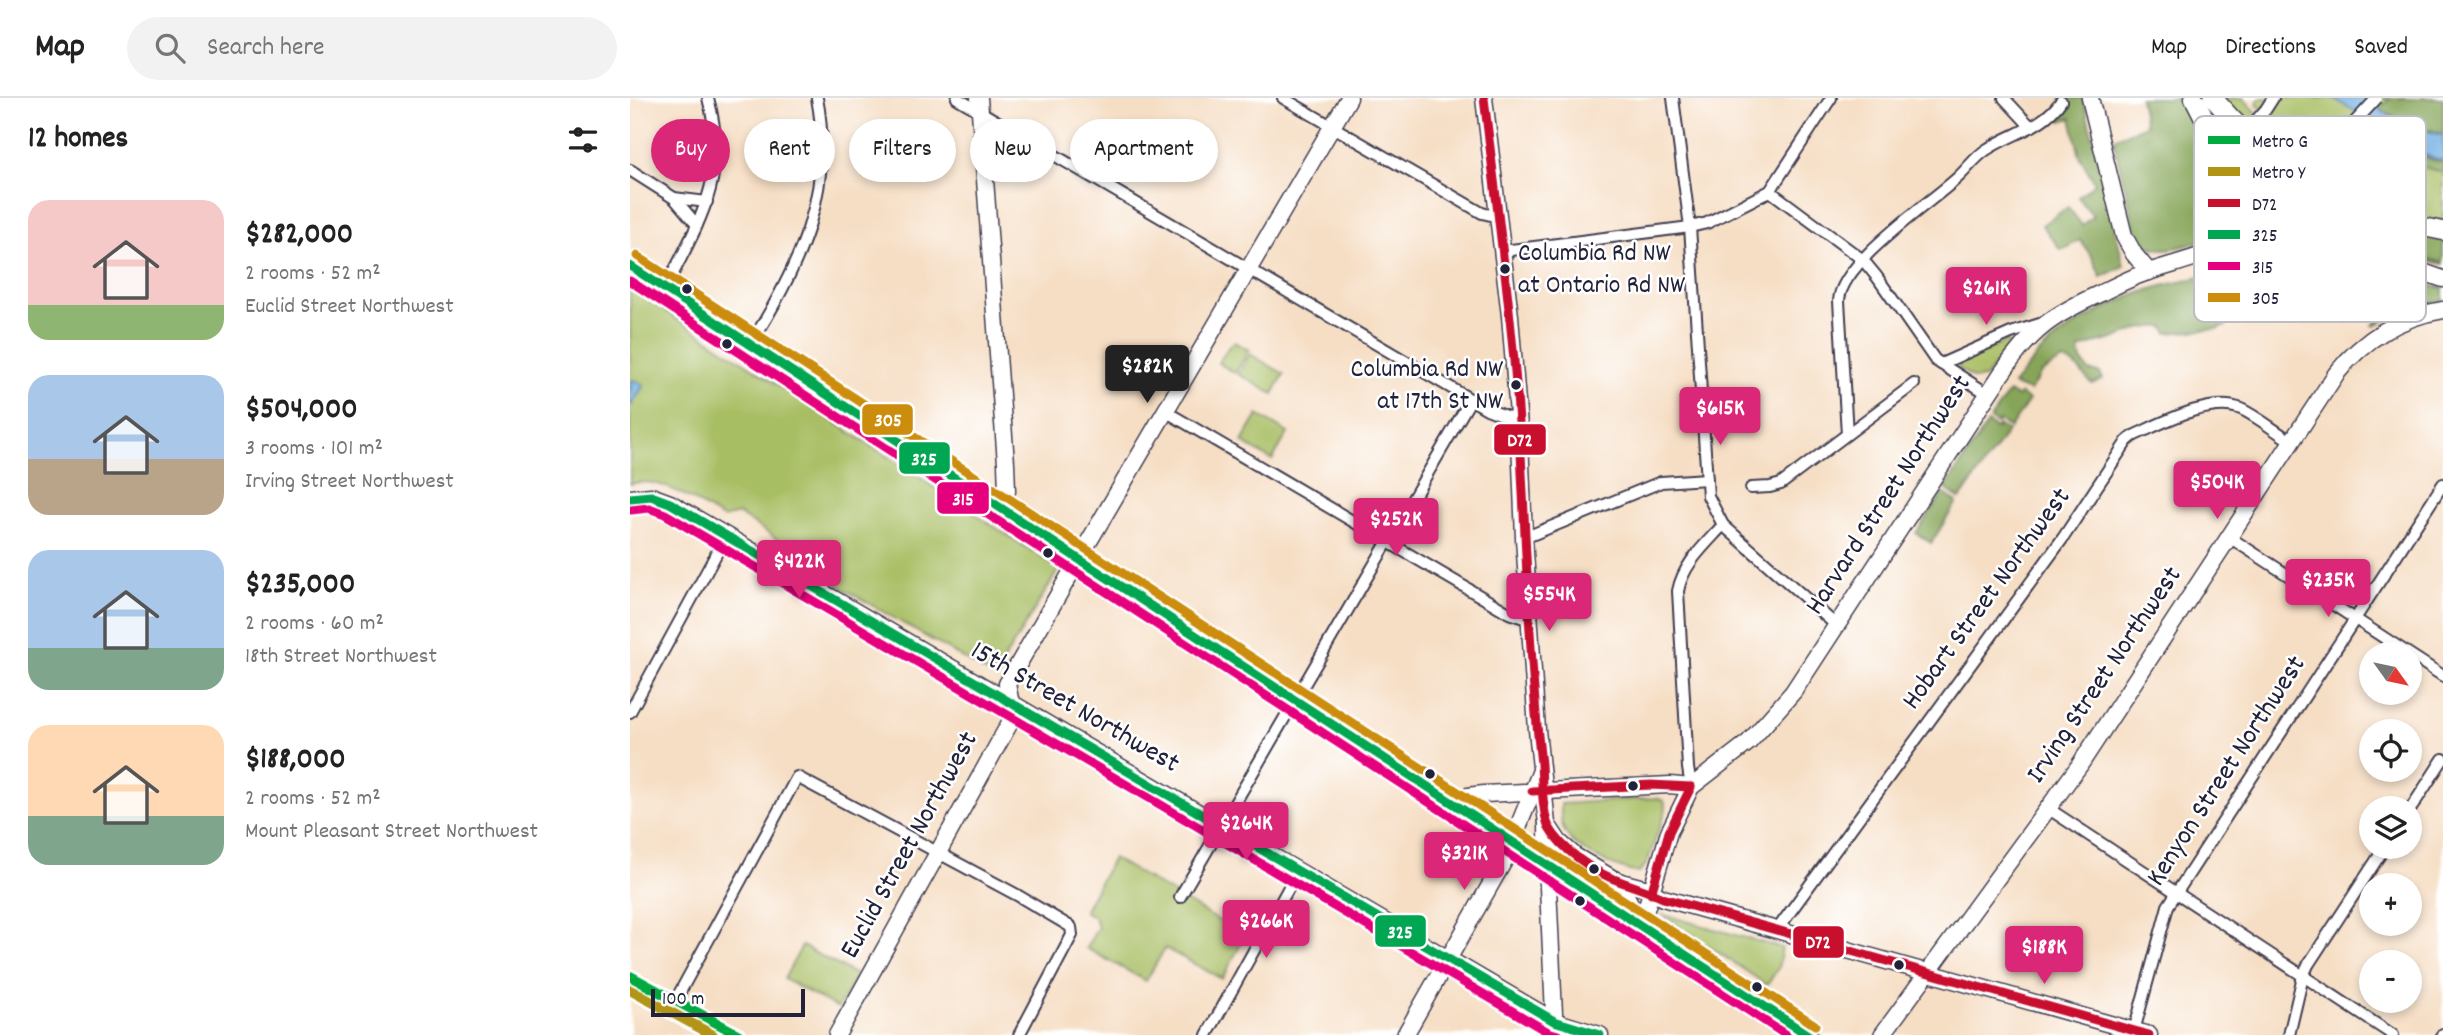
<!DOCTYPE html>
<meta charset="utf-8">
<style>
body{margin:0;font-family:Dekko,sans-serif;background:#f2f2f2;color:#222;height:100vh;display:flex;flex-direction:column;font-size:26px;white-space:nowrap}
*{box-sizing:border-box;margin:0}
p{font-size:23px;color:#767676}
.icon{flex:none;width:38px;height:38px;fill:none;stroke:currentColor;stroke-width:2;stroke-linecap:round;stroke-linejoin:round}
.map{position:relative;flex:1;overflow:hidden}
.sheet{display:flex;flex-direction:column;background:#fff;width:630px}
.sheet>*{flex:none}
.top-card{position:absolute;left:21px;top:21px;width:665px;height:63px;display:flex;gap:14px}
.needle{width:46px;rotate:123deg}
.controls{position:absolute;left:1729px;top:544px;display:grid;gap:14px}
.controls a{display:grid;place-items:center;width:63px;height:63px;border-radius:50%;background:#fff;box-shadow:0 4px 10px #0003;font-size:35px}
.scale{position:absolute;left:21px;bottom:18px;width:154px;box-sizing:border-box;padding-left:7px;border:4px solid #22223b;border-top:0;font-size:19px;line-height:24px;white-space:nowrap;color:#22223b;-webkit-text-stroke:5px #fff;paint-order:stroke}
.price{position:absolute;translate:-50% -60px;padding:0 16px;border-radius:7px;background:#db2777;color:#fff;font-size:23px;line-height:46px;filter:drop-shadow(0 2px 4px #0008)}
.price::after{content:'';position:absolute;left:50%;top:42px;width:21px;height:16px;margin-left:-10px;background:inherit;clip-path:polygon(0 0,100% 0,50% 100%)}
.price.current{background:#222;color:#fff}
ul{padding:0;list-style:none}
li{display:flex;align-items:center;gap:21px;height:175px;padding:0 28px}
li span{display:grid;place-items:center;flex:none;width:196px;height:140px;border-radius:21px;color:#555}
li>.icon{margin-inline-start:auto}
span .icon{width:84px;height:84px;fill:#fffc;stroke-width:1}
li b{font-size:30px}
h2{display:flex;justify-content:space-between;align-items:center;height:84px;padding:0 28px;font-size:30px}
.tag{padding:0 24px;border-radius:32px;background:#fff;box-shadow:0 4px 10px #0003;font-size:24px;line-height:63px}
.tag.current{background:#db2777;color:#fff}
header{display:flex;align-items:center;gap:42px;box-sizing:border-box;height:98px;padding:0 35px;background:#fff;border-bottom:2px solid #e0e0e0}
header strong{font-size:33px}
nav{display:flex;gap:38px;margin-inline-start:auto;font-size:24px}
.search{width:490px;height:63px;background:#f2f2f2;display:flex;align-items:center;gap:18px;box-sizing:border-box;padding:0 24px;border-radius:38px;color:#767676;font-size:26px}
main{display:flex;flex:1;min-height:0}
.map>svg:first-child{display:block}
.green{fill:#a8be63;stroke:#65704f;stroke-width:2}
.forest{fill:#86a559;stroke:#54644a;stroke-width:2}
.water{fill:#70afe3;stroke:#49688f;stroke-width:2}
.lines{fill:none;stroke-linecap:round;stroke-linejoin:round}
.street-casing{stroke:#423e50;stroke-width:14}
.secondary-casing{stroke:#423e50;stroke-width:19}
.primary-casing{stroke:#423e50;stroke-width:21}
.street{stroke:#fff;stroke-width:10}
.secondary{stroke:#fff;stroke-width:16}
.primary{stroke:#fff;stroke-width:18}
.street-bridge-casing{stroke:#423e50;stroke-width:14;stroke-linecap:butt}
.street-bridge{stroke:#fff;stroke-width:10}
.bus-1-casing{stroke:#fff;stroke-width:14}
.bus-2-casing{stroke:#fff;stroke-width:14}
.bus-3-casing{stroke:#fff;stroke-width:14}
.bus-4-casing{stroke:#fff;stroke-width:14}
.bus-1{stroke:#c8102e;stroke-width:9}
.bus-2{stroke:#00a651;stroke-width:9}
.bus-3{stroke:#e5007d;stroke-width:9}
.bus-4{stroke:#cc8c0c;stroke-width:9}
.metro-1-casing{stroke:#fff;stroke-width:16}
.metro-2-casing{stroke:#fff;stroke-width:16}
.metro-1{stroke:#02aa40;stroke-width:10}
.metro-2{stroke:#b29415;stroke-width:10}
.bus-dot{fill:#22223b;stroke:#fff;stroke-width:2.5}
.labels{text-anchor:middle;dominant-baseline:central;stroke-width:5;stroke-linejoin:round;paint-order:stroke}
.bus-label{font-size:26px;fill:#22223b;stroke:#fff;text-anchor:start}
.street-label{font-size:28px;fill:#22223b;stroke:#fff}
.key{fill:#fff;stroke:#bdbdc4;stroke-width:2}
.key-label{font-size:19px;fill:#22223b}
.line-badge{stroke:#fff;stroke-width:2.5}
.badge-label{font-size:19px;text-anchor:middle;font-weight:bold;fill:#fff}
</style>
<header>
<strong>Map</strong>
<div class="search"><svg class="icon" aria-label="search" viewBox="0 0 24 24"><circle cx="10" cy="10" r="6"/><path d="M15 15l6 6"/></svg>Search here</div>
<nav><a>Map</a><a>Directions</a><a>Saved</a></nav>
</header>
<main>
<section class="sheet">
<h2>12 homes<svg class="icon" aria-label="filters" viewBox="0 0 24 24"><path d="M4 7h16M4 17h16"/><circle cx="9" cy="7" r="2"/><circle cx="15" cy="17" r="2"/></svg></h2>
<ul>
<li><span style="background:linear-gradient(#f6c9c9 75%,#8fb573 0)"><svg class="icon" aria-label="home" viewBox="0 0 24 24"><path d="M3 11l9-7 9 7M6 9v11h12V9"/></svg></span><div><b>$282,000</b><p>2 rooms · 52 m²</p><p>Euclid Street Northwest</p></div></li>
<li><span style="background:linear-gradient(#a9c7e8 60%,#b9a48a 0)"><svg class="icon" aria-label="home" viewBox="0 0 24 24"><path d="M3 11l9-7 9 7M6 9v11h12V9"/></svg></span><div><b>$504,000</b><p>3 rooms · 101 m²</p><p>Irving Street Northwest</p></div></li>
<li><span style="background:linear-gradient(#a9c7e8 70%,#7fa58c 0)"><svg class="icon" aria-label="home" viewBox="0 0 24 24"><path d="M3 11l9-7 9 7M6 9v11h12V9"/></svg></span><div><b>$235,000</b><p>2 rooms · 60 m²</p><p>18th Street Northwest</p></div></li>
<li><span style="background:linear-gradient(#ffd9b3 65%,#7fa58c 0)"><svg class="icon" aria-label="home" viewBox="0 0 24 24"><path d="M3 11l9-7 9 7M6 9v11h12V9"/></svg></span><div><b>$188,000</b><p>2 rooms · 52 m²</p><p>Mount Pleasant Street Northwest</p></div></li>
</ul>
</section>
<div class="map">
<svg width="1813" height="937" viewBox="0 0 1813 937">
<rect width="100%" height="100%" fill="#fff"/>
<filter id="ink" filterUnits="userSpaceOnUse"><feTurbulence type="fractalNoise" baseFrequency=".0143" numOctaves="2"/><feDisplacementMap in="SourceGraphic" scale="14" xChannelSelector="R" yChannelSelector="G"/><feConvolveMatrix kernelMatrix="1 2 1 2 8 2 1 2 1" color-interpolation-filters="sRGB"/></filter>
<filter id="wash" filterUnits="userSpaceOnUse"><feTurbulence type="fractalNoise" baseFrequency=".00686" numOctaves="4" result="noise"/><feDisplacementMap in="SourceGraphic" scale="28" xChannelSelector="R" yChannelSelector="G"/><feGaussianBlur stdDeviation="1.57" result="paint"/><feColorMatrix in="noise" values="0 0 0 0 0 0 0 0 0 0 0 0 0 0 0 0 0 1.4 0 .05"/><feComposite in="paint" operator="in"/></filter>
<g filter="url(#wash)">
<rect width="100%" height="100%" fill="#f6dec4"/>
<g class="green">
<path d="M1510 0H1613C1636 25 1662 51 1691 69L1696 61 1627 7 1629 0H1813V166L1764 157 1698 130 1674 122 1666 115 1667 97 1660 80 1640 108 1598 130Z"/>
<path d="M0 190 429 471 370 568 360 576 158 458 156 447 109 416 93 420C66 405 32 377 0 386Z"/>
<path d="M1377 243 1380 247 1355 280 1344 281 1328 270 1330 264Z"/>
<path d="M604 244 619 252 605 275 588 265 600 247H602Z"/>
<path d="M620 256 654 276 643 296 608 276Z"/>
<path d="M628 317 658 335 642 362 612 344Z"/>
<path d="M1027 700 1034 703 1036 711 1017 765 1009 775C988 771 940 752 933 729 930 723 931 713 931 706Z"/>
<path d="M483 760 613 837 611 846 592 881 535 850 516 883 456 850 468 829 465 820 454 813Z"/>
<path d="M1031 816 1152 850 1148 870 1137 887Z"/>
<path d="M172 848 226 877 208 910 154 881Z"/>
</g>
<g class="forest">
<path d="M1431 0H1453L1494 168 1471 179 1462 159 1450 142 1434 151H1430L1412 127 1438 109 1452 127 1463 118 1448 99 1465 85 1450 59 1441 20 1431 23 1429 15 1436 5Z"/>
<path d="M1510 0H1557L1607 98 1618 112 1615 121C1592 133 1532 168 1510 141 1503 132 1502 116 1499 105 1494 83 1487 63 1484 41L1515 27Z"/>
<path d="M1760 0H1813V36L1777 25 1750 11Z"/>
<path d="M1733 32H1736L1756 46 1813 65V74L1785 67 1771 71 1763 70 1725 50 1723 46Z"/>
<path d="M1678 89C1721 113 1765 132 1813 142V164L1776 157 1675 117 1669 112 1667 103Z"/>
<path d="M1593 171 1609 178 1608 187 1587 209V216L1596 228 1586 231 1538 235 1534 229C1515 227 1504 233 1486 240 1474 244 1460 245 1449 252L1451 262 1459 273 1470 275 1473 281 1462 286 1444 266 1433 262 1411 275 1400 293 1383 287C1393 275 1403 261 1415 250 1439 227 1492 199 1525 190 1550 183 1568 182 1593 171Z"/>
<path d="M1738 171 1777 183 1813 190V203L1778 210 1744 228 1743 227 1759 210 1737 197 1743 186 1732 181Z"/>
<path d="M1379 294 1387 299 1390 296 1399 302 1380 330 1369 323 1367 326 1360 321Z"/>
<path d="M1358 325 1366 331 1369 328 1378 333 1330 401 1315 390Z"/>
<path d="M1313 395 1327 404 1301 445 1286 435Z"/>
</g>
<g class="water">
<path d="M1702 0H1740C1758 23 1785 31 1813 37V63L1765 47 1747 36 1723 12Z"/>
<path d="M5 282 14 287 0 309 1 284Z"/>
</g>
</g>
<g filter="url(#ink)">
<g class="lines">
<g class="street-casing">
<g id="street">
<path d="M327 0 857 311 878 319 888 317"/>
<path d="M653 0 852 115 869 119"/>
<path d="M1043 0 1060 129 1078 398 1093 427 1207 528"/>
<path d="M1374 0 1401 29"/>
<path d="M1615 35 1636 11 1643 0"/>
<path d="M0 72 44 100 67 127"/>
<path d="M1140 93 1233 162 1247 179 1305 262 1358 296"/>
<path d="M44 100 77 104"/>
<path d="M1641 117 1661 93"/>
<path d="M873 153 1060 129 1077 125 1140 93 1201 0"/>
<path d="M35 191C69 124 100 78 78 0"/>
<path d="M120 247C169 169 205 94 187 0"/>
<path d="M1311 266 1381 235 1413 225"/>
<path d="M535 313 879 515 900 522"/>
<path d="M1217 336 1209 203C1210 166 1297 107 1325 82 1336 73 1344 60 1356 52 1381 35 1413 30 1431 3"/>
<path d="M1121 390 1140 389 1151 386 1284 286"/>
<path d="M1599 439 1813 578"/>
<path d="M894 440 1031 384 1077 381"/>
<path d="M0 614 96 438"/>
<path d="M1061 689 1058 670 1048 493C1053 466 1075 447 1093 427"/>
<path d="M1419 711 1763 937"/>
<path d="M1780 712 1813 661"/>
<path d="M550 799 841 301"/>
<path d="M1147 832 1433 440 1497 343 1503 338C1530 326 1581 298 1611 311 1628 319 1645 333 1661 343"/>
<path d="M43 907 167 679 387 797 441 829 442 837 389 937"/>
<path d="M1504 933 1538 808 1813 386"/>
<path d="M577 937 668 773"/>
<path d="M1659 937 1673 878 1678 867 1755 749"/>
<path d="M1812 937 1813 936"/>
</g>
</g>
<g class="secondary-casing">
<g id="secondary">
<path d="M349 0 376 365 377 393 373 412"/>
<path d="M854 0 880 218 890 341 894 440 907 632 917 726 918 789 925 937"/>
<path d="M1460 0 1494 138 1504 156 1519 174"/>
<path d="M1616 139C1633 142 1652 134 1670 135"/>
<path d="M0 400 21 398 40 405 924 923 970 937"/>
<path d="M825 707 838 698 854 696 1040 687 1061 689"/>
<path d="M917 726 929 744 945 758 987 783 1014 790 1033 800 1519 937"/>
<path d="M1011 828 1039 734 1061 689 1119 644 1163 594 1372 275C1402 231 1423 217 1471 195 1485 188 1500 180 1515 175 1560 160 1608 152 1641 117L1653 125 1813 181"/>
<path d="M0 884 98 937"/>
<path d="M207 937 382 621 383 616 377 586 458 445 719 0"/>
<path d="M775 937 875 761 910 675"/>
<path d="M1252 937 1449 668 1706 276C1733 242 1769 219 1813 212"/>
</g>
</g>
<g class="primary-casing">
<g id="primary">
<path d="M1564 0 1591 53 1621 99 1624 124 1615 139"/>
<path d="M1583 0C1644 72 1720 116 1813 133"/>
<path d="M1621 99 1641 117"/>
<path d="M0 168 1178 937"/>
<path d="M950 788 972 787 987 783 1009 824"/>
</g>
</g>
<use href="#street" class="street"/>
<use href="#secondary" class="secondary"/>
<use href="#primary" class="primary"/>
<g class="street-bridge-casing">
<path id="street-bridge" d="M1661 93 1747 0"/>
</g>
<use href="#street-bridge" class="street-bridge"/>
<g class="bus-1-casing">
<g id="bus-1">
<path d="M854 0C869 125 886 249 892 375 897 472 900 569 911 666 912 682 912 715 919 729 931 751 965 775 989 783 1005 789 1017 792 1033 800L1519 937"/>
<path d="M902 693 1021 687 1061 689"/>
<path d="M1021 796 1039 734 1061 689"/>
</g>
</g>
<g class="bus-2-casing">
<g id="bus-2">
<path d="M0 168 1178 937"/>
<path d="M0 400 21 398 40 405 924 923 970 937"/>
</g>
</g>
<g class="bus-3-casing">
<g id="bus-3">
<path d="M0 183 1156 937"/>
<path d="M1 412 19 410 35 416 918 934 928 937"/>
</g>
</g>
<g class="bus-4-casing">
<path id="bus-4" d="M7 158 1185 927"/>
</g>
<use href="#bus-1" class="bus-1"/>
<use href="#bus-2" class="bus-2"/>
<use href="#bus-3" class="bus-3"/>
<use href="#bus-4" class="bus-4"/>
<g class="metro-1-casing">
<path id="metro-1" d="M0 878 109 937"/>
</g>
<g class="metro-2-casing">
<path id="metro-2" d="M0 892 83 937"/>
</g>
<use href="#metro-1" class="metro-1"/>
<use href="#metro-2" class="metro-2"/>
</g>
</g>
<g class="bus-dot">
<circle cx="875" cy="171" r="6"/>
<circle cx="57" cy="191" r="6"/>
<circle cx="97" cy="246" r="6"/>
<circle cx="886" cy="287" r="6"/>
<circle cx="418" cy="455" r="6"/>
<circle cx="800" cy="676" r="6"/>
<circle cx="1003" cy="688" r="6"/>
<circle cx="964" cy="771" r="6"/>
<circle cx="950" cy="803" r="6"/>
<circle cx="1269" cy="867" r="6"/>
<circle cx="1127" cy="889" r="6"/>
</g>
<g class="labels">
<g class="bus-label">
<text x="888" y="156">Columbia Rd NW<tspan x="888" dy="32">at Ontario Rd NW</tspan></text>
<text x="873" y="272" text-anchor="end">Columbia Rd NW<tspan x="873" dy="32">at 17th St NW</tspan></text>
</g>
<g class="street-label">
<text transform="translate(1260 398) rotate(-57)">Harvard Street Northwest</text>
<text transform="translate(1358 502) rotate(-54)">Hobart Street Northwest</text>
<text transform="translate(1476 578) rotate(-56)">Irving Street Northwest</text>
<text transform="translate(444 611) rotate(30)">15th Street Northwest</text>
<text transform="translate(1598 674) rotate(-57)">Kenyon Street Northwest</text>
<text transform="translate(281 748) rotate(-61)">Euclid Street Northwest</text>
</g>
</g>
<rect x="1564" y="18" width="232" height="206" rx="10" class="key"/>
<rect x="1578" y="38" width="32" height="8" fill="#02aa40"/>
<rect x="1578" y="69" width="32" height="9" fill="#b29415"/>
<rect x="1578" y="101" width="32" height="8" fill="#c8102e"/>
<rect x="1578" y="132" width="32" height="9" fill="#00a651"/>
<rect x="1578" y="164" width="32" height="8" fill="#e5007d"/>
<rect x="1578" y="195" width="32" height="9" fill="#cc8c0c"/>
<g class="key-label">
<text x="1622" y="49">Metro G</text>
<text x="1622" y="80">Metro Y</text>
<text x="1622" y="112">D72</text>
<text x="1622" y="143">325</text>
<text x="1622" y="175">315</text>
<text x="1622" y="206">305</text>
</g>
<g class="line-badge">
<rect x="231" y="305" width="53" height="33" rx="7" fill="#cc8c0c"/>
<rect x="863" y="325" width="54" height="33" rx="7" fill="#c8102e"/>
<rect x="268" y="343" width="53" height="34" rx="7" fill="#00a651"/>
<rect x="306" y="383" width="54" height="34" rx="7" fill="#e5007d"/>
<rect x="744" y="816" width="53" height="34" rx="7" fill="#00a651"/>
<rect x="1162" y="827" width="53" height="34" rx="7" fill="#c8102e"/>
</g>
<g class="badge-label">
<text x="258" y="328">305</text>
<text x="890" y="348">D72</text>
<text x="294" y="367">325</text>
<text x="333" y="407">315</text>
<text x="770" y="840">325</text>
<text x="1188" y="850">D72</text>
</g>
</svg>
<div class="controls">
<a><svg class="needle" viewBox="-14 -14 28 28"><path d="M0-13l5 13h-10z" fill="#e53935"/><path d="M0 13l5-13h-10z" fill="#767676"/></svg></a>
<a><svg class="icon" aria-label="locate" viewBox="0 0 24 24"><circle cx="12" cy="12" r="6"/><path d="M12 2v4M12 18v4M2 12h4M18 12h4"/></svg></a>
<a><svg class="icon" aria-label="layers" viewBox="0 0 24 24"><path d="M12 4l9 5-9 5-9-5zM3 14l9 5 9-5"/></svg></a>
<a>+</a>
<a>−</a>
</div>
<div class="scale">100 m</div>
<b class="price" style="left:1356px;top:229px">$261K</b>
<b class="price current" style="left:517px;top:307px">$282K</b>
<b class="price" style="left:1090px;top:349px">$615K</b>
<b class="price" style="left:1587px;top:423px">$504K</b>
<b class="price" style="left:766px;top:460px">$252K</b>
<b class="price" style="left:169px;top:502px">$422K</b>
<b class="price" style="left:1698px;top:521px">$235K</b>
<b class="price" style="left:919px;top:535px">$554K</b>
<b class="price" style="left:616px;top:764px">$264K</b>
<b class="price" style="left:834px;top:794px">$321K</b>
<b class="price" style="left:636px;top:862px">$266K</b>
<b class="price" style="left:1414px;top:888px">$188K</b>
<div class="top-card">
<a class="tag current">Buy</a>
<a class="tag">Rent</a>
<a class="tag">Filters</a>
<a class="tag">New</a>
<a class="tag">Apartment</a>
</div>
</div>
</main>
